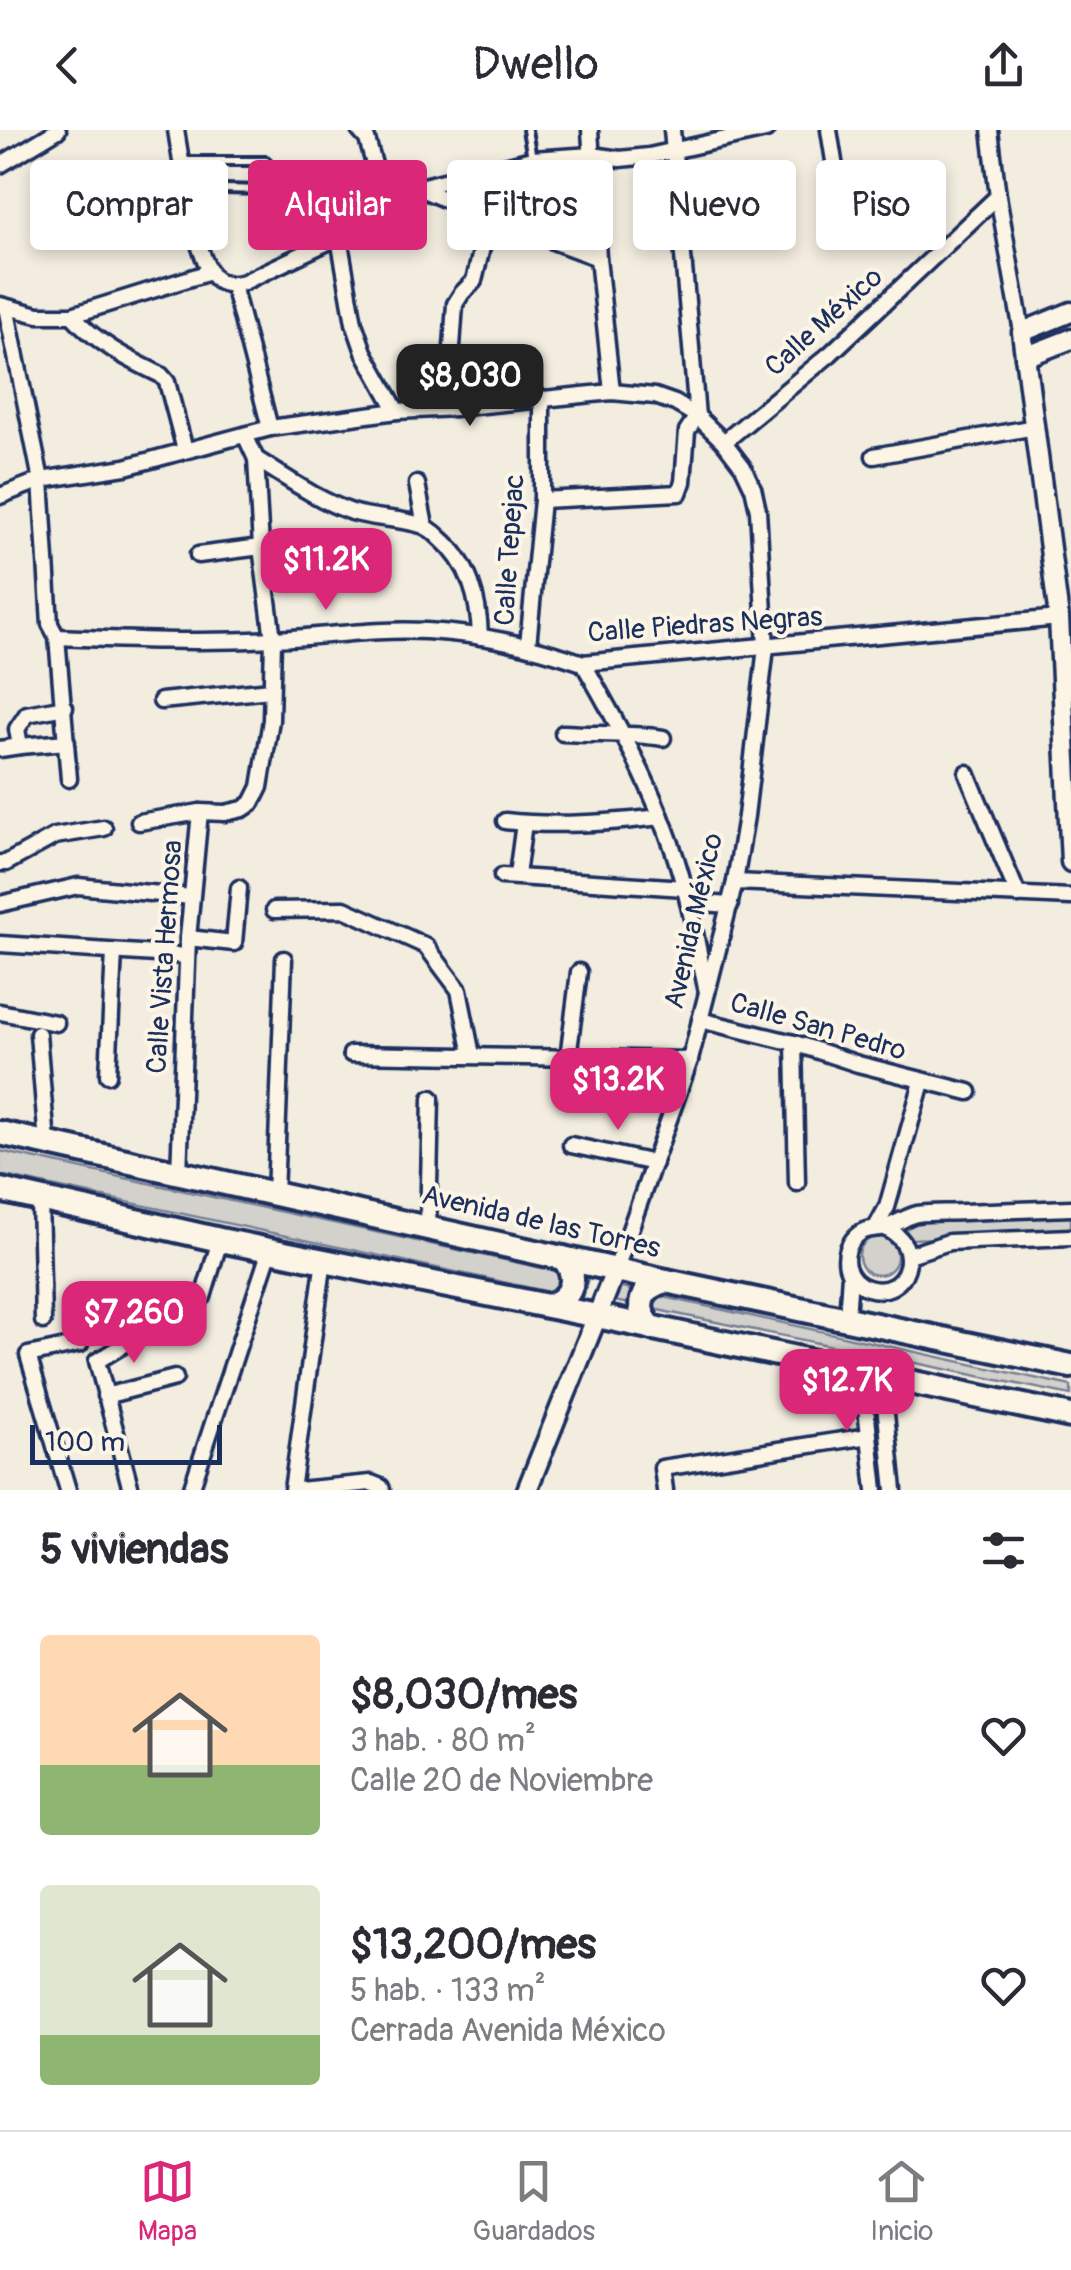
<!DOCTYPE html>
<html lang="es">
<meta charset="utf-8">
<style>
body{margin:0;font-family:Pangolin,sans-serif;background:#f7f7f7;color:#2b2b33;height:100vh;display:flex;flex-direction:column;font-size:38px;white-space:nowrap}
*{box-sizing:border-box;margin:0}
p{font-size:32px;color:#7c7c81}
.icon{flex:none;width:55px;height:55px;fill:none;stroke:currentColor;stroke-width:2;stroke-linecap:round;stroke-linejoin:round}
.map{position:relative;height:1360px;overflow:hidden}
.details{display:flex;flex-direction:column;background:#fff;flex:1}
.details>*{flex:none}
.banner{position:absolute;left:30px;top:30px;width:1012px;height:90px;display:flex;gap:20px}
.scale{position:absolute;left:30px;bottom:25px;width:192px;box-sizing:border-box;padding-left:10px;border:5px solid #1b2f5e;border-top:0;font-size:28px;line-height:35px;white-space:nowrap;color:#1b2f5e;-webkit-text-stroke:8px #fcf5e5;paint-order:stroke}
.price{position:absolute;translate:-50% -85px;padding:0 22px;border-radius:20px;background:#db2777;color:#fff;font-size:32px;line-height:65px;filter:drop-shadow(0 2px 5px #0008)}
.price::after{content:'';position:absolute;left:50%;top:60px;width:30px;height:22px;margin-left:-15px;background:inherit;clip-path:polygon(0 0,100% 0,50% 100%)}
.price.current{background:#222;color:#fff}
ul{padding:0;list-style:none}
li{display:flex;align-items:center;gap:30px;height:250px;padding:0 40px}
li span{display:grid;place-items:center;flex:none;width:280px;height:200px;border-radius:10px;color:#555}
li>.icon{margin-inline-start:auto}
span .icon{width:120px;height:120px;fill:#fffc;stroke-width:1}
li b{font-size:42px}
h2{display:flex;justify-content:space-between;align-items:center;height:120px;padding:0 40px;font-size:42px}
.tag{padding:0 35px;border-radius:10px;background:#fff;box-shadow:0 5px 15px #0003;font-size:35px;line-height:90px}
.tag.current{background:#db2777;color:#fff}
header{display:flex;justify-content:space-between;align-items:center;height:130px;padding:0 40px;background:#fff;font-size:45px;font-weight:600}
.dock{display:flex;justify-content:space-around;align-items:center;height:140px;border-top:2px solid #e1e1e2;background:#fff;font-size:28px;color:#7c7c81}
.dock a{display:grid;justify-items:center;gap:5px}
.dock .current{color:#db2777}
.map>svg:first-child{display:block}
.green{fill:#d3d1cc;stroke:#778095;stroke-width:2.5}
.lines{fill:none;stroke-linecap:round;stroke-linejoin:round}
.service-casing{stroke:#1b2f5e;stroke-width:14}
.minor-casing{stroke:#1b2f5e;stroke-width:21}
.tertiary-casing{stroke:#1b2f5e;stroke-width:25}
.primary-casing{stroke:#1b2f5e;stroke-width:30}
.service{stroke:#fcf5e5;stroke-width:6}
.minor{stroke:#fcf5e5;stroke-width:14}
.tertiary{stroke:#fcf5e5;stroke-width:18}
.primary{stroke:#fcf5e5;stroke-width:22}
.labels{text-anchor:middle;dominant-baseline:central;stroke-width:8;stroke-linejoin:round;paint-order:stroke}
.street-label{font-size:28px;fill:#1b2f5e;stroke:#fcf5e5}
</style>
<header><svg class="icon" aria-label="back" viewBox="0 0 24 24"><path d="M15 5l-7 7 7 7"/></svg>Dwello<svg class="icon" aria-label="share" viewBox="0 0 24 24"><path d="M12 15V3M7 8l5-5 5 5M5 13v7h14v-7"/></svg></header>
<div class="map">
<svg width="1071" height="1360" viewBox="0 0 1071 1360">
<rect width="100%" height="100%" fill="#f3ede0"/>
<filter id="ink" filterUnits="userSpaceOnUse"><feTurbulence type="fractalNoise" baseFrequency=".01" numOctaves="2"/><feDisplacementMap in="SourceGraphic" scale="20" xChannelSelector="R" yChannelSelector="G"/><feConvolveMatrix kernelMatrix="1 2 1 2 8 2 1 2 1" color-interpolation-filters="sRGB"/></filter>
<g filter="url(#ink)">
<g class="green">
<path d="M0 1021 588 1148 583 1169 0 1045Z"/>
<path d="M1071 1084V1103L911 1109 901 1092Z"/>
<circle cx="878" cy="1126" r="19"/>
<path d="M618 1157 1071 1256V1265L614 1171Z"/>
</g>
<g class="lines">
<g class="service-casing">
<g id="service">
<path d="M527 0 532 28"/>
<path d="M182 31H266"/>
<path d="M310 49 315 118"/>
<path d="M185 58 263 60"/>
</g>
</g>
<g class="minor-casing">
<g id="minor">
<path d="M176 0C181 29 195 139 220 152 228 156 237 154 244 152L328 112 338 102 375 38"/>
<path d="M359 0 367 9 375 38C447 73 523 100 598 128"/>
<path d="M590 0 598 128 612 262"/>
<path d="M672 0 697 286"/>
<path d="M829 0 841 75"/>
<path d="M990 0 998 66 1022 202"/>
<path d="M0 35 58 0"/>
<path d="M416 58 532 29 592 25 620 29 649 26 766 0"/>
<path d="M338 102 354 193 364 222 397 281"/>
<path d="M233 155 270 298"/>
<path d="M0 175 38 185H72L210 142"/>
<path d="M6 177 41 350 50 494 57 507 69 649"/>
<path d="M72 185C96 213 128 229 161 245L167 252 185 320"/>
<path d="M455 278 452 217 455 174 462 163 474 151 489 88"/>
<path d="M724 312 830 224 998 66"/>
<path d="M874 326 1035 297"/>
<path d="M256 329C287 348 317 370 352 382 374 389 399 388 421 395 428 397 435 403 440 408 470 434 479 469 480 507"/>
<path d="M417 354 425 396"/>
<path d="M0 366 41 350 125 337 270 298 397 281 455 278 612 262 655 266 675 273 697 286 724 312 743 337 753 358 758 380 766 517 746 686 735 752 690 930 616 1139"/>
<path d="M542 370 679 363 683 352 687 301 697 286"/>
<path d="M198 425 261 417"/>
<path d="M57 507C129 510 201 513 272 509 323 507 375 498 426 501 482 504 530 515 583 533L1059 488"/>
<path d="M528 515 542 370V268"/>
<path d="M583 533C624 604 663 676 684 756 694 791 699 827 707 862"/>
<path d="M161 571 271 560"/>
<path d="M563 603C597 605 630 603 663 608"/>
<path d="M20 616 67 612"/>
<path d="M0 619 20 616 17 599 27 584 65 577"/>
<path d="M967 643 1018 765"/>
<path d="M505 691C556 697 610 693 661 687"/>
<path d="M139 692 200 682 225 683 243 679 252 673 260 657 271 590 273 509 261 417 256 329 245 305"/>
<path d="M0 733H6L55 706 104 698"/>
<path d="M517 745 524 693"/>
<path d="M502 746 685 758"/>
<path d="M735 752 1071 767"/>
<path d="M688 772 730 775"/>
<path d="M0 774 78 756 191 767"/>
<path d="M274 780 344 779 426 816 459 860 472 925"/>
<path d="M188 808 234 813 239 758"/>
<path d="M0 814 187 826"/>
<path d="M0 882 56 893"/>
<path d="M700 890 794 913 858 934 969 962"/>
<path d="M38 904 47 1013"/>
<path d="M794 913 797 1053"/>
<path d="M351 924 690 930"/>
<path d="M568 928 579 842"/>
<path d="M108 945 114 822"/>
<path d="M571 1015 654 1033"/>
<path d="M179 1043 188 808 200 682"/>
<path d="M275 1065 284 829"/>
<path d="M40 1070 43 1191"/>
<path d="M876 1097 887 1077 922 952"/>
<path d="M428 1098 431 968"/>
<path d="M885 1098C926 1115 907 1170 868 1158 858 1155 850 1147 847 1137 844 1124 849 1111 860 1103 869 1097 879 1100 889 1096 899 1093 907 1086 917 1084 932 1082 948 1083 963 1082 999 1081 1035 1079 1071 1078"/>
<path d="M909 1125 949 1112 1071 1107"/>
<path d="M847 1189 850 1144"/>
<path d="M862 1242 875 1360"/>
<path d="M882 1246 894 1360"/>
<path d="M105 1266 175 1248"/>
<path d="M68 1360 28 1225 80 1214"/>
<path d="M131 1360 97 1231 203 1167 220 1110"/>
<path d="M191 1360 270 1120"/>
<path d="M292 1360 324 1130"/>
<path d="M298 1360 371 1353 381 1357 382 1360"/>
<path d="M665 1360 662 1338 869 1306"/>
</g>
</g>
<g class="tertiary-casing">
<g id="tertiary">
<path d="M1071 182 1022 202 1059 488 1071 732"/>
<path d="M1025 227 1071 209"/>
<path d="M527 1360 616 1139"/>
</g>
</g>
<g class="primary-casing">
<g id="primary">
<path d="M0 1003 666 1151 1071 1236"/>
<path d="M0 1060 220 1110 597 1186 1071 1286"/>
<path d="M549 1176C573 1168 579 1147 563 1128"/>
<path d="M652 1198C633 1178 640 1157 666 1151"/>
</g>
</g>
<use href="#service" class="service"/>
<use href="#minor" class="minor"/>
<use href="#tertiary" class="tertiary"/>
<use href="#primary" class="primary"/>
</g>
</g>
<g class="labels">
<g class="street-label">
<text transform="translate(824 192) rotate(-42)">Calle México</text>
<text transform="translate(510 420) rotate(-86)">Calle Tepejac</text>
<text transform="translate(705 495) rotate(-4)">Calle Piedras Negras</text>
<text transform="translate(694 791) rotate(-77)">Avenida México</text>
<text transform="translate(165 827) rotate(-86)">Calle Vista Hermosa</text>
<text transform="translate(818 897) rotate(16)">Calle San Pedro</text>
<text transform="translate(541 1092) rotate(13)">Avenida de las Torres</text>
</g>
</g>
</svg>
<div class="scale">100 m</div>
<b class="price current" style="left:470px;top:299px">$8,030</b>
<b class="price" style="left:326px;top:483px">$11.2K</b>
<b class="price" style="left:618px;top:1003px">$13.2K</b>
<b class="price" style="left:134px;top:1236px">$7,260</b>
<b class="price" style="left:847px;top:1304px">$12.7K</b>
<div class="banner">
<a class="tag">Comprar</a>
<a class="tag current">Alquilar</a>
<a class="tag">Filtros</a>
<a class="tag">Nuevo</a>
<a class="tag">Piso</a>
</div>
</div>
<section class="details">
<h2>5 viviendas<svg class="icon" aria-label="filters" viewBox="0 0 24 24"><path d="M4 7h16M4 17h16"/><circle cx="9" cy="7" r="2"/><circle cx="15" cy="17" r="2"/></svg></h2>
<ul>
<li><span style="background:linear-gradient(#ffd9b3 65%,#8fb573 0)"><svg class="icon" aria-label="home" viewBox="0 0 24 24"><path d="M3 11l9-7 9 7M6 9v11h12V9"/></svg></span><div><b>$8,030/mes</b><p>3 hab. · 80 m²</p><p>Calle 20 de Noviembre</p></div><svg class="icon" aria-label="heart" viewBox="0 0 24 24"><path d="M12 20l-8-8c-3-5 5-10 8-4 3-6 11-1 8 4z"/></svg></li>
<li><span style="background:linear-gradient(#dfe7d0 75%,#8fb573 0)"><svg class="icon" aria-label="home" viewBox="0 0 24 24"><path d="M3 11l9-7 9 7M6 9v11h12V9"/></svg></span><div><b>$13,200/mes</b><p>5 hab. · 133 m²</p><p>Cerrada Avenida México</p></div><svg class="icon" aria-label="heart" viewBox="0 0 24 24"><path d="M12 20l-8-8c-3-5 5-10 8-4 3-6 11-1 8 4z"/></svg></li>
</ul>
</section>
<nav class="dock">
<a class="current"><svg class="icon" aria-label="map" viewBox="0 0 24 24"><path d="M3 6l6-2 6 2 6-2v14l-6 2-6-2-6 2zM9 4v14M15 6v14"/></svg>Mapa</a>
<a><svg class="icon" aria-label="saved" viewBox="0 0 24 24"><path d="M7 4h10v16l-5-4-5 4z"/></svg>Guardados</a>
<a><svg class="icon" aria-label="home" viewBox="0 0 24 24"><path d="M3 11l9-7 9 7M6 9v11h12V9"/></svg>Inicio</a>
</nav>
